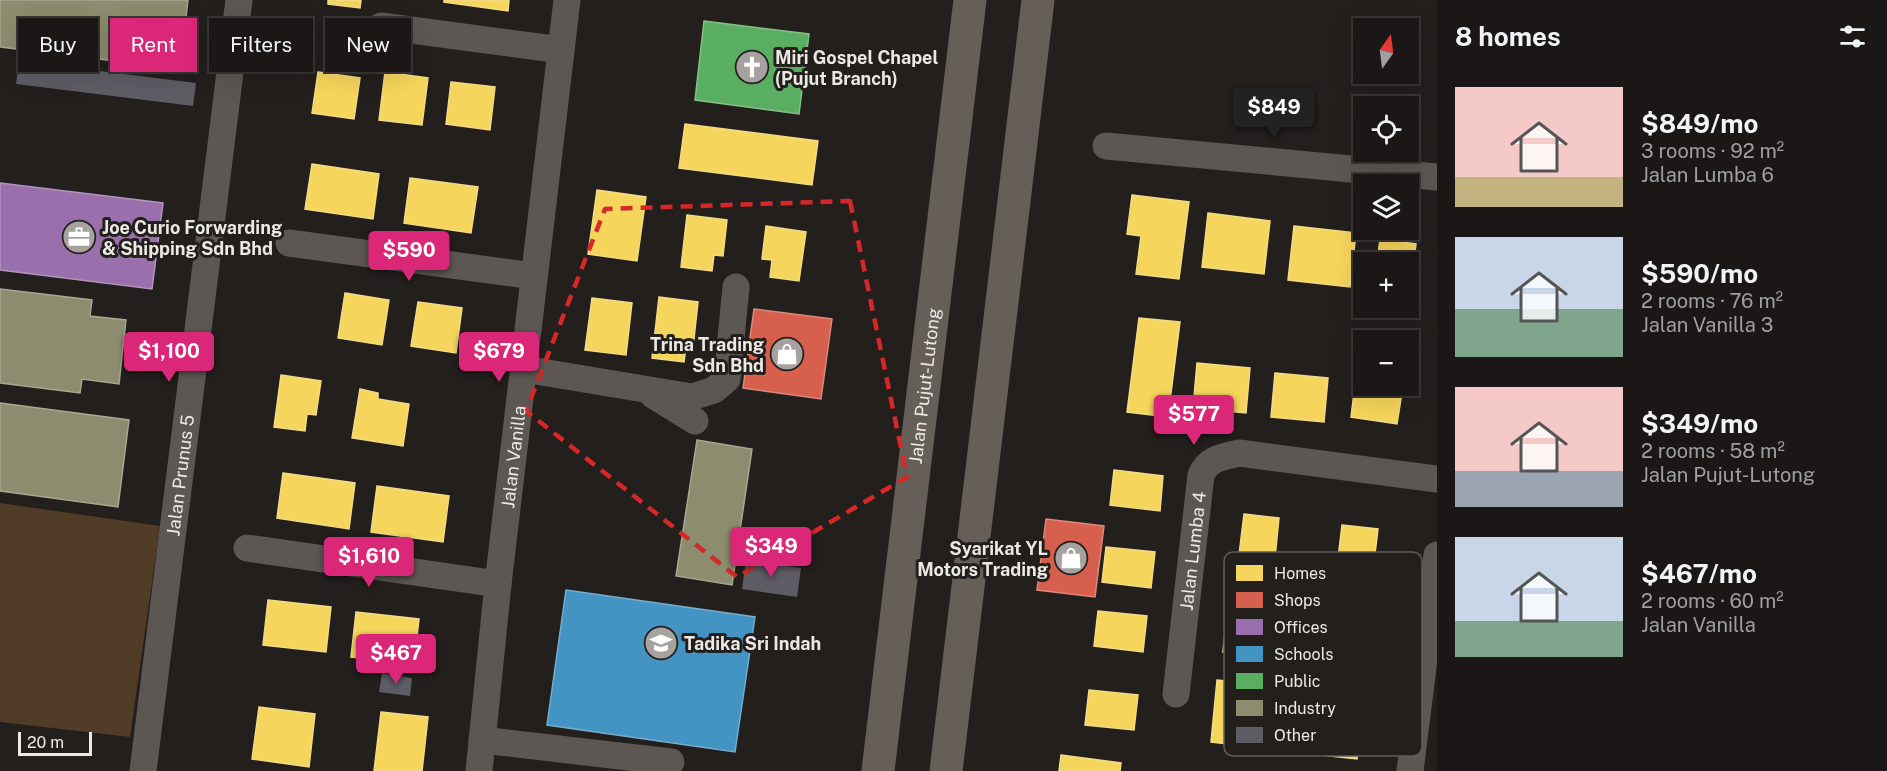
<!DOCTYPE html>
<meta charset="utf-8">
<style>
body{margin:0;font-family:"Public Sans",sans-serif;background:#23201f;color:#f1f3f6;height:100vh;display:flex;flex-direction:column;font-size:22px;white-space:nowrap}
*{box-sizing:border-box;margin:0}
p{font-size:20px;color:#9f9fa1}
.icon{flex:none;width:33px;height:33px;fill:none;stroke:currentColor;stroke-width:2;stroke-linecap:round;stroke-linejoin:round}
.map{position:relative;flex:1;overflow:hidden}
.drawer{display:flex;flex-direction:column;background:#1a1716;width:450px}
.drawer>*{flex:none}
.hud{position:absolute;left:18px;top:18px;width:570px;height:54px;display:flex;gap:12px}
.needle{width:39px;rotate:14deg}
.fabs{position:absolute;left:1353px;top:18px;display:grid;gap:12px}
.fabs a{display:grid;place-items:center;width:66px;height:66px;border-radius:0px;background:#1a1716;box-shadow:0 6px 24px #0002,0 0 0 2px #383635;font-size:30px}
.scale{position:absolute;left:18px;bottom:15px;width:74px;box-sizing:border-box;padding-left:6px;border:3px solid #ebe9e6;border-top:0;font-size:16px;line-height:21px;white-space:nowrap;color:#ebe9e6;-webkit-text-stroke:4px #231f1c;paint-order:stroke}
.price{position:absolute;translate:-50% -51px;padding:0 14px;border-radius:6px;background:#db2777;color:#fff;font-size:20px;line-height:39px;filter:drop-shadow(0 2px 3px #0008)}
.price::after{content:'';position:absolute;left:50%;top:36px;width:18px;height:14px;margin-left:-9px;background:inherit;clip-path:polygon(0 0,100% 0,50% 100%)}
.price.selected{background:#222;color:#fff}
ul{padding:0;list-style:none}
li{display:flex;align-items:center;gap:18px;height:150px;padding:0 18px}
li span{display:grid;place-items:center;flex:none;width:168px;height:120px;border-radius:0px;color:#555}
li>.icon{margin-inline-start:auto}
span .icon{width:72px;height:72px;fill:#fffc;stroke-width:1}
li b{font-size:26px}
h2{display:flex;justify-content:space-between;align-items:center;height:72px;padding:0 18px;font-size:26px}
.pill{padding:0 21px;border-radius:0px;background:#1a1716;box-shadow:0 6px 24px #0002,0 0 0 2px #383635;font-size:21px;line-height:54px}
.pill.selected{background:#db2777;color:#fff}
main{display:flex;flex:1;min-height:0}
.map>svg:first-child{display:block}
.green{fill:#513c27}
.homes{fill:#f6d55c;stroke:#f3db85;stroke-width:1.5}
.shops{fill:#d6604d;stroke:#dc897b;stroke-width:1.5}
.offices{fill:#9970ab;stroke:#b294bd;stroke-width:1.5}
.schools{fill:#4393c3;stroke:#75adce;stroke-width:1.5}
.public{fill:#5aae61;stroke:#86c089;stroke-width:1.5}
.industry{fill:#8c8c6e;stroke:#a8a892;stroke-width:1.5}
.building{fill:#5e5c64}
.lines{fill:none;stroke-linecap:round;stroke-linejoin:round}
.minor{stroke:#5d5753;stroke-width:27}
.highway{stroke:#655f58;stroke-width:33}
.marked{fill:none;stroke:#d62828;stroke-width:4.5;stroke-dasharray:12 8;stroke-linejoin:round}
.labels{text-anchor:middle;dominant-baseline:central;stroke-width:6;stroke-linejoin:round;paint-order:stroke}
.poi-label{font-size:18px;font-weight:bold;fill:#ebe9e6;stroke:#231f1c;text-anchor:start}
.street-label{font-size:18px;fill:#ebe9e6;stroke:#231f1c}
.key{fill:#231f1c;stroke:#5f5c59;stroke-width:1.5}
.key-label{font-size:16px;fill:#ebe9e6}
</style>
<main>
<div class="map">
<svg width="1437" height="771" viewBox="0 0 1437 771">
<rect width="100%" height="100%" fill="#221f1d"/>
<path class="green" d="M0 503 160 526 130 737 0 722Z"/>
<g class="homes">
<path d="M328 0H361L360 8 328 4Z"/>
<path d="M444 0H509L508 11 444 2Z"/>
<path d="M318 72 360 78 354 119 312 113Z"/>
<path d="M385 72 428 78 422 125 379 120Z"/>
<path d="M451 82 495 87 490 130 446 124Z"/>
<path d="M685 124 818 141 812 185 679 168Z"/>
<path d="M312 164 379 174 373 219 305 209Z"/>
<path d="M410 178 478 187 471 233 404 223Z"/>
<path d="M597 190 646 197 637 261 588 254Z"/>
<path d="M1132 195 1189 202 1179 279 1136 274 1141 236 1127 234Z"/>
<path d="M1208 213 1270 221 1264 274 1202 267Z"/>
<path d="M687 215 727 220 723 256 714 255 712 271 681 267Z"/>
<path d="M766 226 806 232 799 281 770 277 772 260 762 259Z"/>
<path d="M1294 226 1356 233 1350 287 1288 280Z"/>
<path d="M1380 239 1416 244 1409 299 1408 262H1377Z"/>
<path d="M345 293 389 300 382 345 338 338Z"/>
<path d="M659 297 698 302 693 348 686 347 684 362 652 358Z"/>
<path d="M592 298 632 303 626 355 585 350Z"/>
<path d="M418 302 462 308 456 353 411 346Z"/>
<path d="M1139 318 1180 322 1168 417 1127 412Z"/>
<path d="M1358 359 1364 360V386H1403L1397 424 1351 417Z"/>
<path d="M1197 363 1250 368 1246 413 1193 408Z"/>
<path d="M1275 373 1328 378 1324 422 1271 417Z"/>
<path d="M281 375 321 381 316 415 307 414 305 431 274 427Z"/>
<path d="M360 389 378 393V399L409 404 403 446 352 438Z"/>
<path d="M1114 470 1163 476 1160 511 1110 505Z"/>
<path d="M283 473 355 483 349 529 277 518Z"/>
<path d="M377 486 449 496 443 542 371 532Z"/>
<path d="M1244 514 1279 518 1274 568 1238 563Z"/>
<path d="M1342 525 1378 529 1372 579 1336 575Z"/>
<path d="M1106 547 1155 552 1151 588 1102 582Z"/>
<path d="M1229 591 1274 595 1268 657 1223 652Z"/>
<path d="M268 600 331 607 326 652 263 645Z"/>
<path d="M1098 611 1147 616 1143 652 1094 646Z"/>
<path d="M356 612 419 619 414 663 351 657Z"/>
<path d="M1217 680 1262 685 1255 747 1211 742Z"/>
<path d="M1089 690 1138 695 1134 730 1085 725Z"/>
<path d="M1319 692 1364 698 1357 759 1312 754Z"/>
<path d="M259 707 315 714 309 767 252 759Z"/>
<path d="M381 712 428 717 422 771H374Z"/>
<path d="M1061 755 1121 763 1120 771H1059Z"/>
</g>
<g class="shops">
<path d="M754 309 832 319 821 399 743 388Z"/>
<path d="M1046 519 1104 526 1095 597 1037 590Z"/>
</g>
<path class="offices" d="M0 183 163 203 152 289 0 270Z"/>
<path class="schools" d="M566 590 755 617 735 752 547 725Z"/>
<path class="public" d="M704 21 809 34 799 114 695 100Z"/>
<g class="industry">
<path d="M0 0H188L180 69 0 47Z"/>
<path d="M0 289 92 300 90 316 126 320 119 384 82 379 80 393 0 383Z"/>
<path d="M0 403 129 420 118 507 0 491Z"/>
<path d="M697 440 752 449 732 585 676 576Z"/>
</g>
<g class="building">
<path d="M19 61 196 83 193 106 16 84Z"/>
<path d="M746 560 801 568 797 597 742 589Z"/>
<path d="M382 673 412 678 410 696 379 692Z"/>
</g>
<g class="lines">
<g class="minor">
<path d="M381 26 561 50"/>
<path d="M1106 146 1437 177"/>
<path d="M289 243 534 276"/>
<path d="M524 369 692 397 714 390 727 379 736 287"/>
<path d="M653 395 695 421"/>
<path d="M247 548 498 584"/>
<path id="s1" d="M1176 694 1201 475C1208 458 1223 457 1239 453L1437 479"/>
<path d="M482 740 671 762"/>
<path id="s2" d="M143 771 239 0"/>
<path id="s3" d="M479 771 498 584 567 0"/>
<path d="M1410 771 1437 555"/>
</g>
<g class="highway">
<path id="s4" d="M878 771 970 0"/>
<path d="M946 771 1038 0"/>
</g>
</g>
<path class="marked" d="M850 201 907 477 737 577 526 411 605 209Z"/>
<defs>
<g id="church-disc" transform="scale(1.725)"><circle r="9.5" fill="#a5a2a0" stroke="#231f1c"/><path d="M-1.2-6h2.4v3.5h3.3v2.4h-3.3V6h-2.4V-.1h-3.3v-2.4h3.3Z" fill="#fff"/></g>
<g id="office-disc" transform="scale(1.725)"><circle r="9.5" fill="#a5a2a0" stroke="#231f1c"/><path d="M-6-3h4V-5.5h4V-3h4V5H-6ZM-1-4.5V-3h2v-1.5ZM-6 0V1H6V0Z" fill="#fff"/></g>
<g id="shop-disc" transform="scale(1.725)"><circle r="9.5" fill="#a5a2a0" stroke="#231f1c"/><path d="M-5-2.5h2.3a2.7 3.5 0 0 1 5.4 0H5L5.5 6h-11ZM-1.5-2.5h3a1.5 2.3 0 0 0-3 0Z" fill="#fff"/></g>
<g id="school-disc" transform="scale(1.725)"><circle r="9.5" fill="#a5a2a0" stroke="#231f1c"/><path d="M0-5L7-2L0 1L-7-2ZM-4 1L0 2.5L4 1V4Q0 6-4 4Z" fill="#fff"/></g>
</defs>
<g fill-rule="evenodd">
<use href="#church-disc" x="752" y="67"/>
<use href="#office-disc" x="79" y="237"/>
<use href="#shop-disc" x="787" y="354"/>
<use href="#shop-disc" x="1071" y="558"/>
<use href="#school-disc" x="661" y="643"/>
</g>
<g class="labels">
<g class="poi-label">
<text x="775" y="57">Miri Gospel Chapel<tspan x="775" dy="21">(Pujut Branch)</tspan></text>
<text x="102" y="227">Joe Curio Forwarding<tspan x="102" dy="21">&amp; Shipping Sdn Bhd</tspan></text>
<text x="764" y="344" text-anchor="end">Trina Trading<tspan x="764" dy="21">Sdn Bhd</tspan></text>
<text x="1048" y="548" text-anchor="end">Syarikat YL<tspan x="1048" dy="21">Motors Trading</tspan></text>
<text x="684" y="643">Tadika Sri Indah</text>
</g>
<g class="street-label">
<text stroke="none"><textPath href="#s4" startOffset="388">Jalan Pujut-Lutong</textPath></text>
<text stroke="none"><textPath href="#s3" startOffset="316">Jalan Vanilla</textPath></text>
<text stroke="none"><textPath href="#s2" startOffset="298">Jalan Prunus 5</textPath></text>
<text stroke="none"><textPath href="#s1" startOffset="144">Jalan Lumba 4</textPath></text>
</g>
</g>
<rect x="1224" y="552" width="198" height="204" rx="9" class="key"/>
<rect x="1236" y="565" width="27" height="16" fill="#f6d55c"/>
<rect x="1236" y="592" width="27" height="16" fill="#d6604d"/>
<rect x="1236" y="619" width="27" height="16" fill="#9970ab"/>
<rect x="1236" y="646" width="27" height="16" fill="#4393c3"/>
<rect x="1236" y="673" width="27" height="16" fill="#5aae61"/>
<rect x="1236" y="700" width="27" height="16" fill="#8c8c6e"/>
<rect x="1236" y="727" width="27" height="16" fill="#5e5c64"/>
<g class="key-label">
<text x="1274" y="579">Homes</text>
<text x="1274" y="606">Shops</text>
<text x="1274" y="633">Offices</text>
<text x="1274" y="660">Schools</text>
<text x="1274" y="687">Public</text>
<text x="1274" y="714">Industry</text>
<text x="1274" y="741">Other</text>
</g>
</svg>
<div class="fabs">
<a><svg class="needle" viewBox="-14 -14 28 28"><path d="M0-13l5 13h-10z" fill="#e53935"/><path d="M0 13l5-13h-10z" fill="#9f9fa1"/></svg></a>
<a><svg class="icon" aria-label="locate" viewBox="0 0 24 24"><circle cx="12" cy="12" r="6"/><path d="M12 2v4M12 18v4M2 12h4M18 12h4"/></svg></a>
<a><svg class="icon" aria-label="layers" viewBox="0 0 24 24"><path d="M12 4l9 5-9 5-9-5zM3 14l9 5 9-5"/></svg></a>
<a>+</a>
<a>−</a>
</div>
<div class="scale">20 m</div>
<b class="price selected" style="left:1274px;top:139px">$849</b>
<b class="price" style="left:409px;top:282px">$590</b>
<b class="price" style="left:169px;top:383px">$1,100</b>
<b class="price" style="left:499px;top:383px">$679</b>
<b class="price" style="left:1194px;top:446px">$577</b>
<b class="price" style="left:771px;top:578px">$349</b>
<b class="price" style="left:369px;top:588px">$1,610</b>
<b class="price" style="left:396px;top:685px">$467</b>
<div class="hud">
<a class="pill">Buy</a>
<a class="pill selected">Rent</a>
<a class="pill">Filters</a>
<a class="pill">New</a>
</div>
</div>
<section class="drawer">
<h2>8 homes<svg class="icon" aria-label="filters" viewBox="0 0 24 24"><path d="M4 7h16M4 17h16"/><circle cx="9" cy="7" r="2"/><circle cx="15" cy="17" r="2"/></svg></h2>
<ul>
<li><span style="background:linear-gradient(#f6c9c9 75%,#c2b280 0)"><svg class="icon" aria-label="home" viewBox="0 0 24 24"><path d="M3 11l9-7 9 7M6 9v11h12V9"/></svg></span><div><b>$849/mo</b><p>3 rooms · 92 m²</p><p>Jalan Lumba 6</p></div></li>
<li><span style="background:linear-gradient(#c9d6e8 60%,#7fa58c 0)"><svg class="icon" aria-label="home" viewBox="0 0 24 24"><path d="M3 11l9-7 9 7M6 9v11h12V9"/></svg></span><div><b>$590/mo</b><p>2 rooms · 76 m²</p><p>Jalan Vanilla 3</p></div></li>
<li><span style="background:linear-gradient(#f6c9c9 70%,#9aa5b1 0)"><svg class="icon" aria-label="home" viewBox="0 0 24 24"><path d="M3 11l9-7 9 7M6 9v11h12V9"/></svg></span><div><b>$349/mo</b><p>2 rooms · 58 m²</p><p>Jalan Pujut-Lutong</p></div></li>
<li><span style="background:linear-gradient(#c9d6e8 70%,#7fa58c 0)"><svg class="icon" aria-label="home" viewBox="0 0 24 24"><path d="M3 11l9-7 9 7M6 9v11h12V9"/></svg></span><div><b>$467/mo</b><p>2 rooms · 60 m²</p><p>Jalan Vanilla</p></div></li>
</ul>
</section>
</main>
